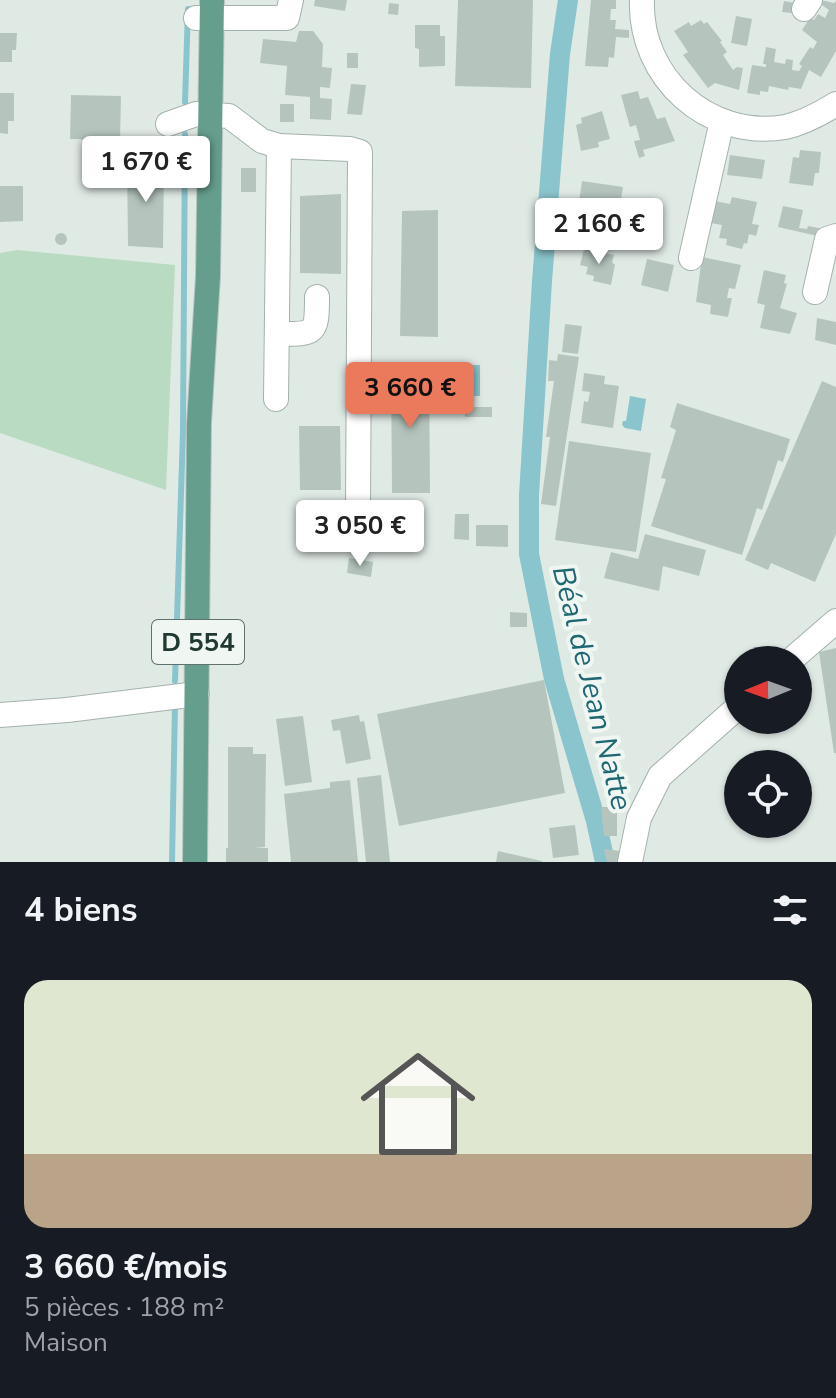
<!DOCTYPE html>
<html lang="fr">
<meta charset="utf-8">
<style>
body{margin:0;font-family:"Nunito Sans",sans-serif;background:#242831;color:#f1f3f6;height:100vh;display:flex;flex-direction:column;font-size:30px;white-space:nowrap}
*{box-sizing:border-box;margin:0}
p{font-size:26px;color:#9ea1a6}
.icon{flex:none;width:44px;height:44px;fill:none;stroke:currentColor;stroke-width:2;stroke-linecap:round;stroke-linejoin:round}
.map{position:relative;height:862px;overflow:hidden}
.sheet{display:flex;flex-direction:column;background:#171b24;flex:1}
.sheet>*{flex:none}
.needle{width:52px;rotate:269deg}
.controls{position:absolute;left:724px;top:646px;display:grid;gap:16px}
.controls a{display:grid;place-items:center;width:88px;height:88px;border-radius:50%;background:#171b24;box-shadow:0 2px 6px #0004;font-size:40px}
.price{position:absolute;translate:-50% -68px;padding:0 18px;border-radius:8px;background:#fff;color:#222;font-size:26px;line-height:52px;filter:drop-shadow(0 2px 4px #0008)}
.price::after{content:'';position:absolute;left:50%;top:48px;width:24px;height:18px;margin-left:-12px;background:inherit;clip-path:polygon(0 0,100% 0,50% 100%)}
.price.current{background:#eb7a5c;color:#111}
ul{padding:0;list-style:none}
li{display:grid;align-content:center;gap:16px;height:424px;padding:0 24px}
li span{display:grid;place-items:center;height:248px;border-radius:24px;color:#555}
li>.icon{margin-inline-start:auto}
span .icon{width:144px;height:144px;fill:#fffc;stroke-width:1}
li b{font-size:34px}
h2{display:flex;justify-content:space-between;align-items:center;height:96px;padding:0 24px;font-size:34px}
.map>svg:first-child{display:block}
.green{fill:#b9dbc1}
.water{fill:#8ac5cd}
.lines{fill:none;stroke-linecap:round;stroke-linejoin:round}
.stream{stroke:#8ac5cd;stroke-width:6}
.canal{stroke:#8ac5cd;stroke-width:20}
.building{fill:#b5c5be}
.minor-casing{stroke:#a3b1ac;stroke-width:26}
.major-casing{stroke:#bcc4c2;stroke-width:26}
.minor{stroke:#fff;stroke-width:24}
.major{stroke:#669e8d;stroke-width:24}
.labels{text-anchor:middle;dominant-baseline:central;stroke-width:8;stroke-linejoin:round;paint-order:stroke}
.shield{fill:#f0f7f3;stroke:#5f726c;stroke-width:2}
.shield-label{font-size:26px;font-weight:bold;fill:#213932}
.water-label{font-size:30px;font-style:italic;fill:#1f6772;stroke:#f0f7f3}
</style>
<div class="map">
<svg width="836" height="862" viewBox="0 0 836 862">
<rect width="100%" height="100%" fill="#e0eae5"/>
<path class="green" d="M17 250 175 265 166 490 0 433V253Z"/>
<g class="water">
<rect x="465" y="365" width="15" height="31"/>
<path d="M630 396 646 399 641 431 625 428 622 425 623 421H626Z"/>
</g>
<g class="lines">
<g class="stream">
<path d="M185 102 188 9"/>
<path d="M175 681 183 432 185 134"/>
<path d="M172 862 175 704"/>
</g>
<path class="canal" d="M568 0 560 54 542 281 529 495V554L554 679 596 821 605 862"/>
</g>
<g class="building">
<path d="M315 0H347L345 11 314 6Z"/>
<path d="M458 0H533L531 88 455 86Z"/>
<path d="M591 0H616V9H611L610 20H616L615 29 629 30V38L616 37 614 58 609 57 608 67 585 66Z"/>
<path d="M821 0 834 3 836 1V51L821 77 809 70 801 89 789 87 788 90 769 86 768 92 760 91V95L747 93 752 65 766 67V64H763L766 47 776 49 774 62 785 64 786 59 793 60 792 70 799 71 802 66 799 64 810 47 813 49 817 42 802 30 810 18 814 20 818 14 825 18 829 10 819 3Z"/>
<path d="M784 1 794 3 792 13 782 12Z"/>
<path d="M389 3 399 4 398 15 388 14Z"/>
<path d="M736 16 752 19 747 46 731 43Z"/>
<path d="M701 20 704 24 707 22 722 41 720 42 727 52 723 55 733 70 737 67 743 68 739 90 715 83 708 88 683 55 688 52 674 31 689 22 691 26Z"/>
<path d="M415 25H440V36H445V66L419 67V49L415 48Z"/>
<path d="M299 31H313L323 44 322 67 332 68 330 88 320 87V98L332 99 331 120 310 119V97L285 95 287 66 260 63 263 39 296 42Z"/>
<path d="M0 33H17L16 50H12V62H0Z"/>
<rect x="347" y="53" width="11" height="15"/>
<path d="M351 84 366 85 362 115 347 114Z"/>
<path d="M638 91 640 99 648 97 657 119 665 117 675 141 643 150 645 156 639 158 634 141 640 140 636 125 630 127 621 95Z"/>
<path d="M0 93H14V121H8V134L0 133Z"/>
<path d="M71 95 121 96 120 140 70 139Z"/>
<rect x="280" y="104" width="14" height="18"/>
<path d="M602 111 610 139 598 142 599 147 581 151 576 125 582 123 581 118Z"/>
<path d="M800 150 821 152 819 173H815L813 186 789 183 793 157 799 158Z"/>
<path d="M730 155 765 160 762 179 727 175Z"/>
<path d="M127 162H164L163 248 128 246Z"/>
<rect x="241" y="168" width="15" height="24"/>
<path d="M582 181 623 187 619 212 612 211 610 225 585 221 586 218 577 217Z"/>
<path d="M0 186H23V221L0 222Z"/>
<path d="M341 194V274L300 273V196Z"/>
<path d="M732 197 757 202 752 224 759 225 756 236 749 234 747 244 744 243 742 249 726 245 727 239 719 238 722 225 710 223 715 201 730 204Z"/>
<path d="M628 204 638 206 635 221 625 219Z"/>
<path d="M783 206 803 210 799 228 807 229 808 226 824 229 822 237 778 227Z"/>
<path d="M438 210V337L400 336 402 211Z"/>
<circle cx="61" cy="239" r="6"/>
<path d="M584 249 614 255 612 263 615 264 611 285 593 281 594 276 586 274 588 267 580 265Z"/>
<path d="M702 257 741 265 735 289 729 288 727 298H732L728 317 710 314 711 305 696 302Z"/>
<path d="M647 259 674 265 668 292 641 285Z"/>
<path d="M764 270 786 275 784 283 787 284 780 308 797 313 790 334 760 328 765 305 757 303Z"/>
<path d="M817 318 836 322V345L815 340Z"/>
<path d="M565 324 582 326 578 354 562 352Z"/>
<path d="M558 354 579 357 556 506 541 504 550 437H546L554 381H548L549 360 557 361Z"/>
<path d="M391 367H429L430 493H392Z"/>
<path d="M584 373 605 376 604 384 619 386 613 428 581 423 584 401 588 402 590 392 582 391Z"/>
<path d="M822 381 836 387V534L815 582 771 563 768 570 745 560Z"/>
<path d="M677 403 790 439 783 462 778 460 762 510 757 508 742 555 651 526 666 479 661 478 676 430 670 427Z"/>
<path d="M464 407H492V417H465Z"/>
<path d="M299 426H340L341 490H300Z"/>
<path d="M569 441 651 453 636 552 555 540Z"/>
<path d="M455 514H469V540L454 539Z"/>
<path d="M476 525H508V547L476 546Z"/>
<path d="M645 534 706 550 699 576 663 566 659 591 604 578 611 552 638 559Z"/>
<path d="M349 558 373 562 371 577 347 573Z"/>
<path d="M510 612 527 613V627H510Z"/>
<path d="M836 648V753H834L819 652Z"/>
<path d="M544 680 565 793 399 826 377 714Z"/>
<path d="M359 715 360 722 364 721 371 759 346 764 340 730 333 731 331 720Z"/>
<path d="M303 716 312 782 285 786 276 719Z"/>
<path d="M228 747H253V754H266L265 847 253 848H268V862H226V848H228Z"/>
<path d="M381 775 390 862H366L357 778Z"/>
<path d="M350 780 358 862H291L284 794 330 788V782Z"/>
<path d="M601 807H617V836H604Z"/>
<path d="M575 825 579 855 553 858 549 828Z"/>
<path d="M604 849 621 851 617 862H607Z"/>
<path d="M498 851 542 861V862H496Z"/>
</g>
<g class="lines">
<g class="minor-casing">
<g id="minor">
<path d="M642 0C639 77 708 140 785 127 804 123 820 114 836 104"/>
<path d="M804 9 810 0"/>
<path d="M196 18H287L291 0"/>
<path d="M168 124 196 114 229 116 262 141 279 146 350 149 360 152 358 510"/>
<path d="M691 258 722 121"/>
<path d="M815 292 827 239 836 236"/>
<path d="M277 334C315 334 317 335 317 297"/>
<path d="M276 399 279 146"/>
<path d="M791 660 836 621"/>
<path d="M0 715 67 710 197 694"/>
<path d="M630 862 639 818 660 776 738 707"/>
</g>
</g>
<g class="major-casing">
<path id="major" d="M195 862 199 423 208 276 212 0"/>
</g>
<use href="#minor" class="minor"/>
<use href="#major" class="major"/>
</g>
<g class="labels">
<rect class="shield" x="152" y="620" width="92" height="44" rx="6"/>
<g class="shield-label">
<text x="198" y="642">D 554</text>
</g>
<g class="water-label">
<text transform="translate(592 688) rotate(76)">Béal de Jean Natte</text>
</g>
</g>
</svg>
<div class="controls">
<a><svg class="needle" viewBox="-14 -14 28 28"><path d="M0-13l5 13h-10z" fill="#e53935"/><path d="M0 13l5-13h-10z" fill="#9ea1a6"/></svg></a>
<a><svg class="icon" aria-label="locate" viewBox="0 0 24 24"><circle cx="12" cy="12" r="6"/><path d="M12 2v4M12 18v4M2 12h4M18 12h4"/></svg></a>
</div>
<b class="price" style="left:146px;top:204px">1 670 €</b>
<b class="price" style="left:599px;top:266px">2 160 €</b>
<b class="price current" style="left:410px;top:430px">3 660 €</b>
<b class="price" style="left:360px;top:568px">3 050 €</b>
</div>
<section class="sheet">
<h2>4 biens<svg class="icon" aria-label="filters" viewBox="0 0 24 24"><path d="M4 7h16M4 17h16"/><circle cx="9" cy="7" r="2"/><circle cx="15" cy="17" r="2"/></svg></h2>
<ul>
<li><span style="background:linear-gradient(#dfe7d0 70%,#b9a48a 0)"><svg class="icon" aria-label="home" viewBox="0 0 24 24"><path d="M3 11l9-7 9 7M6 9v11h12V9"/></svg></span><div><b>3 660 €/mois</b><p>5 pièces · 188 m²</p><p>Maison</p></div></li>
</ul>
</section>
